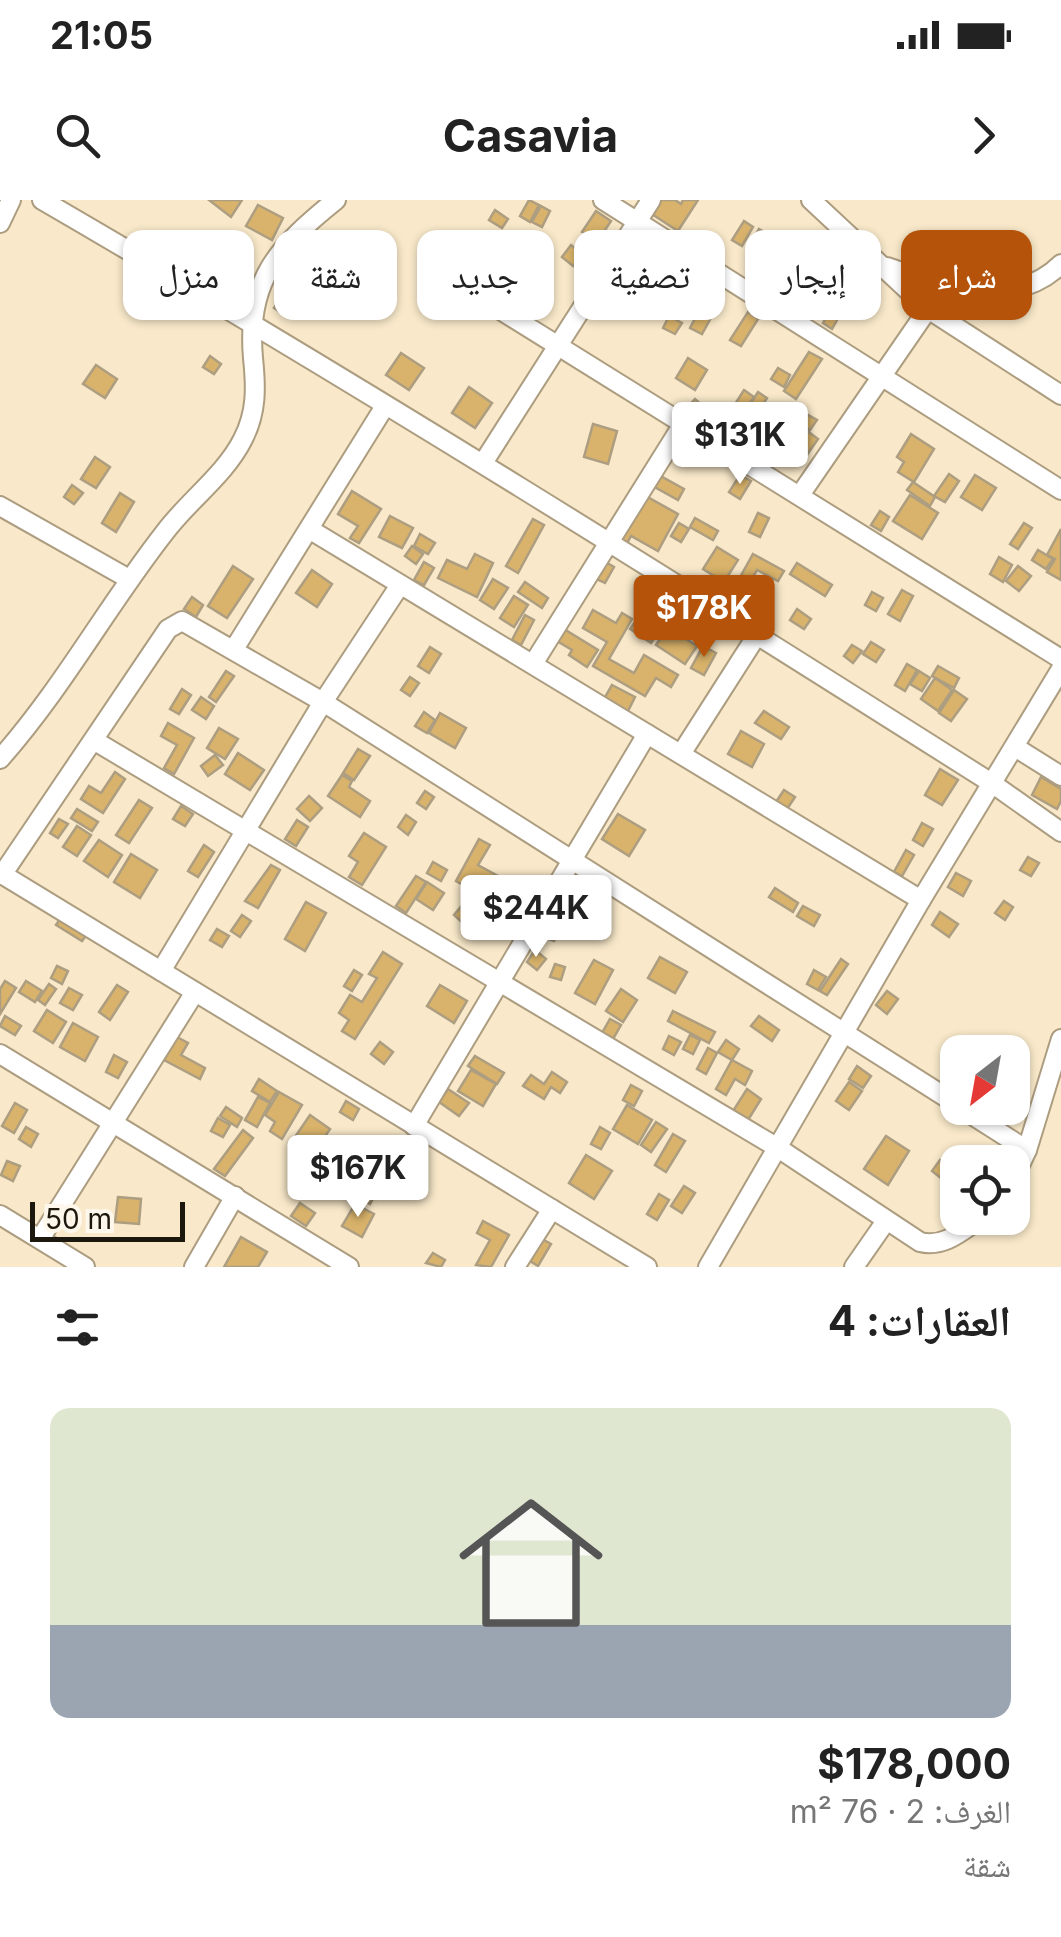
<!DOCTYPE html>
<html lang="ar">
<meta charset="utf-8">
<style>
body{margin:0;font-family:Inter,"Noto Naskh Arabic",sans-serif;background:#f2f2f2;color:#222;direction:rtl;height:100vh;display:flex;flex-direction:column;font-size:38px;white-space:nowrap}
*{box-sizing:border-box;margin:0}
p{font-size:32px;color:#767676}
.icon{flex:none;width:55px;height:55px;fill:none;stroke:currentColor;stroke-width:2;stroke-linecap:round;stroke-linejoin:round}
.map{position:relative;height:1067px;overflow:hidden;direction:ltr}
.panel{display:flex;flex-direction:column;background:#fff;flex:1}
.panel>*{flex:none}
.top-card{position:absolute;left:30px;top:30px;width:1002px;height:90px;direction:rtl;display:flex;gap:20px}
.needle{width:65px;rotate:211deg}
.tools{position:absolute;left:940px;top:835px;display:grid;gap:20px}
.tools a{display:grid;place-items:center;width:90px;height:90px;border-radius:20px;background:#fff;box-shadow:0 2px 8px #0004;font-size:50px}
.scale{position:absolute;left:30px;bottom:25px;width:155px;box-sizing:border-box;padding-left:10px;border:5px solid #1d180d;border-top:0;font-size:28px;line-height:35px;white-space:nowrap;color:#1d180d;-webkit-text-stroke:8px #fef7eb;paint-order:stroke}
.price{position:absolute;translate:-50% -85px;padding:0 22px;border-radius:10px;background:#fff;color:#222;font-size:32px;line-height:65px;filter:drop-shadow(0 2px 5px #0008)}
.price::after{content:'';position:absolute;left:50%;top:60px;width:30px;height:22px;margin-left:-15px;background:inherit;clip-path:polygon(0 0,100% 0,50% 100%)}
.price.active{background:#b45309;color:#fff}
ul{padding:0;list-style:none}
li{display:grid;align-content:center;gap:20px;height:530px;padding:0 50px}
li+li{border-top:2px solid #e0e0e0}
li span{display:grid;place-items:center;height:310px;border-radius:20px;color:#555}
li>.icon{margin-inline-start:auto}
span .icon{width:180px;height:180px;fill:#fffc;stroke-width:1}
li b{font-size:42px}
h2{display:flex;justify-content:space-between;align-items:center;height:120px;padding:0 50px;font-size:42px}
.pill{padding:0 35px;border-radius:20px;background:#fff;box-shadow:0 2px 8px #0004;font-size:35px;line-height:90px}
.pill.active{background:#b45309;color:#fff}
.status{display:flex;justify-content:space-between;align-items:center;height:70px;padding:0 50px;background:#fff;direction:ltr}
.status svg{height:28px;fill:currentColor}
header{display:flex;justify-content:space-between;align-items:center;height:130px;padding:0 50px;background:#fff;font-size:45px;font-weight:700}
.map>svg:first-child{display:block}
.building{fill:#d9b36b;stroke:#ad9e81;stroke-width:2.5}
.lines{fill:none;stroke-linecap:round;stroke-linejoin:round}
.street-casing{stroke:#ad9d80;stroke-width:22}
.street{stroke:#fff;stroke-width:18}
</style>
<div class="status"><b>21:05</b><svg viewBox="0 0 49 12"><path d="M0 12V9h3v3zM5 12V6h3v6zM10 12V3h3v9zM15 12V0h3v12zM26 1h20v11H26zM47 4h2v5h-2z"/></svg></div>
<header><svg class="icon" aria-label="forward" viewBox="0 0 24 24"><path d="M9 5l7 7-7 7"/></svg>Casavia<svg class="icon" aria-label="search" viewBox="0 0 24 24"><circle cx="10" cy="10" r="6"/><path d="M15 15l6 6"/></svg></header>
<div class="map">
<svg width="1061" height="1067" viewBox="0 0 1061 1067">
<rect width="100%" height="100%" fill="#f9e9ca"/>
<g class="building">
<path d="M209 0H242L231 17Z"/>
<path d="M529 0 539 5 530 22 520 16Z"/>
<path d="M650 0H675L681 4 683 0H698L678 31 644 9Z"/>
<path d="M258 5 283 18 272 40 246 26Z"/>
<path d="M541 6 550 11 542 27 532 22Z"/>
<path d="M495 10 508 19 502 28 489 20Z"/>
<path d="M596 11 611 21 597 42 582 32Z"/>
<path d="M744 21 753 27 742 46 732 40Z"/>
<path d="M759 29 779 40 773 51 753 40Z"/>
<path d="M698 35 722 51 715 60 691 45Z"/>
<path d="M571 45 582 54 573 66 562 57Z"/>
<path d="M652 50 663 57 637 99 626 93Z"/>
<path d="M522 57 533 63 519 88 508 82Z"/>
<path d="M796 63 807 70 787 102 766 89 779 67 790 73Z"/>
<path d="M660 75 686 91 671 114 646 97Z"/>
<path d="M844 85 854 90 832 129 823 123Z"/>
<path d="M281 98 294 107 288 117 274 108Z"/>
<path d="M701 107 713 114 702 134 690 128Z"/>
<path d="M748 112 758 119 741 146 730 140Z"/>
<path d="M669 116 682 123 675 134 663 128Z"/>
<path d="M809 152 822 159 796 199 784 191Z"/>
<path d="M401 153 424 168 409 190 386 175Z"/>
<path d="M210 156 221 164 214 174 203 167Z"/>
<path d="M688 158 707 170 695 190 676 178Z"/>
<path d="M96 165 117 179 105 198 83 184Z"/>
<path d="M778 168 790 175 784 187 771 179Z"/>
<path d="M469 187 492 203 475 228 452 213Z"/>
<path d="M744 190 754 197 739 219 730 212Z"/>
<path d="M758 192 767 198 753 220 744 214Z"/>
<path d="M695 199 704 207 695 217 686 209Z"/>
<path d="M801 211 817 220 810 230 795 221Z"/>
<path d="M785 216 799 224 786 248 772 240Z"/>
<path d="M593 224 617 231 608 264 584 257Z"/>
<path d="M806 230 818 239 804 259 792 251Z"/>
<path d="M911 234 934 249 914 282 898 272 904 262 897 257Z"/>
<path d="M95 257 110 267 96 288 81 279Z"/>
<path d="M657 274 684 289 678 300 651 285Z"/>
<path d="M949 274 959 281 945 302 934 296Z"/>
<path d="M740 275 751 281 740 299 729 292Z"/>
<path d="M975 275 996 288 982 310 961 297Z"/>
<path d="M913 282 935 297 930 306 907 290Z"/>
<path d="M72 285 83 293 74 304 64 297Z"/>
<path d="M352 291 381 309 359 343 350 338 358 326 338 314Z"/>
<path d="M120 293 134 302 116 332 102 323Z"/>
<path d="M644 295 678 314 658 351 631 336 625 347 606 337Z"/>
<path d="M910 295 938 313 922 339 893 321Z"/>
<path d="M880 311 889 317 881 331 871 325Z"/>
<path d="M758 313 769 318 760 337 749 332Z"/>
<path d="M390 316 413 328 402 348 379 337Z"/>
<path d="M695 318 718 331 713 340 690 327Z"/>
<path d="M533 319 544 325 518 373 506 366Z"/>
<path d="M679 323 689 329 681 342 671 336Z"/>
<path d="M1024 323 1032 328 1018 349 1010 344Z"/>
<path d="M1061 329V380L1047 372 1055 359 1047 355Z"/>
<path d="M420 334 435 343 428 354 414 346Z"/>
<path d="M412 346 423 354 416 364 405 356Z"/>
<path d="M717 347 738 360 724 382 703 369Z"/>
<path d="M1038 350 1053 359 1046 369 1032 360Z"/>
<path d="M475 354 493 363 477 397 438 378 447 360 467 369Z"/>
<path d="M753 354 784 371 778 381 757 370 751 381 769 391 762 404 734 388Z"/>
<path d="M999 357 1012 365 1003 382 990 374Z"/>
<path d="M602 360 614 367 605 383 592 377Z"/>
<path d="M424 362 434 368 424 385 414 380Z"/>
<path d="M797 363 832 385 825 396 790 374Z"/>
<path d="M233 366 253 379 227 418 208 406Z"/>
<path d="M1018 366 1031 376 1019 391 1006 381Z"/>
<path d="M312 370 332 384 317 407 296 393Z"/>
<path d="M493 379 508 388 494 409 480 400Z"/>
<path d="M525 382 548 398 542 408 518 392Z"/>
<path d="M902 390 913 396 900 421 888 414Z"/>
<path d="M872 392 883 398 876 411 865 405Z"/>
<path d="M514 396 528 405 514 427 500 418Z"/>
<path d="M192 397 203 405 196 417 184 409Z"/>
<path d="M647 405 667 418 651 443 630 429Z"/>
<path d="M797 409 811 419 804 429 790 420Z"/>
<path d="M593 410 616 423 622 413 632 419 609 459 634 473 644 455 678 475 671 487 656 478 645 496 593 466 607 442 583 428Z"/>
<path d="M525 415 534 420 521 445 512 440Z"/>
<path d="M668 427 697 446 685 464 656 445Z"/>
<path d="M564 429 598 450 587 467 569 455 572 450 557 441Z"/>
<path d="M871 442 884 450 876 462 863 454Z"/>
<path d="M852 445 862 451 853 463 844 456Z"/>
<path d="M703 446 716 453 704 475 691 468Z"/>
<path d="M430 447 441 454 429 473 418 466Z"/>
<path d="M907 464 917 470 905 491 895 485Z"/>
<path d="M938 466 959 478 954 488 932 476Z"/>
<path d="M226 471 234 476 216 502 209 497Z"/>
<path d="M919 471 930 478 922 491 910 484Z"/>
<path d="M410 477 419 483 410 496 401 490Z"/>
<path d="M935 478 952 490 938 511 921 499Z"/>
<path d="M612 485 635 497 628 511 604 499Z"/>
<path d="M182 489 191 495 179 514 170 509Z"/>
<path d="M954 490 967 499 951 521 939 513Z"/>
<path d="M201 497 214 506 206 519 192 510Z"/>
<path d="M764 511 789 527 781 539 755 523Z"/>
<path d="M424 512 435 520 427 533 415 526Z"/>
<path d="M440 513 466 528 455 548 429 533Z"/>
<path d="M168 523 194 538 174 574 164 568 177 545 161 536Z"/>
<path d="M219 528 238 539 225 559 207 548Z"/>
<path d="M741 531 764 544 752 567 728 554Z"/>
<path d="M358 549 370 556 354 580 343 573Z"/>
<path d="M238 553 264 570 250 590 225 574Z"/>
<path d="M215 555 223 565 208 576 201 566Z"/>
<path d="M940 569 958 580 942 605 925 595Z"/>
<path d="M115 572 125 579 103 613 81 599 89 586 101 593Z"/>
<path d="M342 575 352 581 349 587 370 601 360 617 328 596Z"/>
<path d="M1041 577 1061 589V601L1057 609 1032 595Z"/>
<path d="M784 590 795 597 787 609 776 602Z"/>
<path d="M425 591 434 597 426 609 417 603Z"/>
<path d="M309 596 322 608 310 621 297 609Z"/>
<path d="M139 600 152 608 129 643 116 635Z"/>
<path d="M181 606 193 614 185 626 173 619Z"/>
<path d="M77 609 98 622 92 631 71 618Z"/>
<path d="M618 614 645 630 629 656 602 639Z"/>
<path d="M406 615 416 622 408 635 398 627Z"/>
<path d="M59 619 68 624 58 638 50 633Z"/>
<path d="M297 620 308 627 296 646 285 639Z"/>
<path d="M922 623 933 629 923 646 913 640Z"/>
<path d="M77 626 91 635 77 656 63 647Z"/>
<path d="M364 633 386 647 362 685 349 677 358 662 349 656Z"/>
<path d="M479 639 490 645 478 665 498 676 485 698 456 681Z"/>
<path d="M99 640 122 655 108 677 84 661Z"/>
<path d="M204 645 214 652 198 677 188 671Z"/>
<path d="M906 650 914 655 902 676 894 672Z"/>
<path d="M131 654 157 670 140 698 114 682Z"/>
<path d="M1028 657 1039 663 1031 676 1020 670Z"/>
<path d="M433 662 447 670 441 681 427 673Z"/>
<path d="M271 665 280 670 258 708 245 701Z"/>
<path d="M956 673 971 681 963 696 948 687Z"/>
<path d="M416 676 426 682 406 713 396 706Z"/>
<path d="M427 682 444 693 433 710 416 699Z"/>
<path d="M775 688 798 703 793 712 769 697Z"/>
<path d="M469 697 482 709 466 726 454 715Z"/>
<path d="M1004 701 1013 707 1005 720 995 713Z"/>
<path d="M306 702 326 713 305 751 285 739Z"/>
<path d="M803 706 820 715 814 726 797 716Z"/>
<path d="M940 712 958 724 949 737 932 725Z"/>
<path d="M242 715 251 721 240 737 231 731Z"/>
<path d="M61 718 87 734 82 741 56 725Z"/>
<path d="M551 721 561 726 554 741 544 737Z"/>
<path d="M217 729 229 736 222 747 210 740Z"/>
<path d="M535 750 546 759 537 770 527 762Z"/>
<path d="M383 752 402 764 355 839 342 831 349 820 339 813 350 795 362 802 377 778 369 774Z"/>
<path d="M660 757 687 772 675 793 648 778Z"/>
<path d="M841 759 848 764 827 795 820 791Z"/>
<path d="M594 760 613 770 595 804 575 793Z"/>
<path d="M555 764 565 767 561 780 550 777Z"/>
<path d="M57 766 68 771 62 784 51 778Z"/>
<path d="M354 770 362 775 352 791 344 786Z"/>
<path d="M814 770 826 777 818 790 807 784Z"/>
<path d="M5 781 16 788 0 814V789Z"/>
<path d="M26 781 42 791 35 802 19 792Z"/>
<path d="M49 784 56 789 45 805 38 800Z"/>
<path d="M117 785 128 792 110 820 99 812Z"/>
<path d="M440 785 467 801 454 823 427 806Z"/>
<path d="M69 788 82 795 73 810 60 803Z"/>
<path d="M621 789 637 800 623 822 606 811Z"/>
<path d="M887 791 898 799 887 814 876 805Z"/>
<path d="M47 810 66 822 53 843 34 831Z"/>
<path d="M673 811 715 832 709 843 668 821Z"/>
<path d="M5 816 21 826 15 835 0 826Z"/>
<path d="M759 816 779 830 772 841 751 826Z"/>
<path d="M610 819 621 825 613 839 602 833Z"/>
<path d="M73 823 98 837 85 861 60 847Z"/>
<path d="M690 835 700 840 693 854 683 849Z"/>
<path d="M669 836 681 842 674 855 663 849Z"/>
<path d="M177 837 188 843 181 855 205 868 200 879 164 860Z"/>
<path d="M726 840 739 849 732 860 718 852Z"/>
<path d="M380 842 393 852 384 864 371 854Z"/>
<path d="M708 848 717 853 706 874 697 869Z"/>
<path d="M114 855 127 862 118 878 106 872Z"/>
<path d="M475 856 504 873 497 884 468 866Z"/>
<path d="M732 860 752 871 745 885 735 879 726 895 716 889Z"/>
<path d="M857 866 871 876 863 888 849 879Z"/>
<path d="M471 870 496 884 483 906 458 891Z"/>
<path d="M552 872 567 882 560 893 551 887 544 899 523 886 531 875 544 884Z"/>
<path d="M259 879 277 891 270 902 252 891Z"/>
<path d="M849 882 862 891 849 910 836 901Z"/>
<path d="M631 885 642 891 634 906 623 900Z"/>
<path d="M448 889 469 903 459 916 439 902Z"/>
<path d="M747 889 761 899 748 920 733 911Z"/>
<path d="M279 892 302 905 282 939 270 931 275 922 265 915Z"/>
<path d="M258 897 270 903 257 927 245 920Z"/>
<path d="M346 901 359 909 353 920 340 912Z"/>
<path d="M15 903 27 910 14 933 2 926Z"/>
<path d="M627 905 652 920 638 944 613 929Z"/>
<path d="M226 907 242 918 237 927 220 916Z"/>
<path d="M310 915 330 929 315 951 295 937Z"/>
<path d="M218 918 230 925 223 937 211 931Z"/>
<path d="M656 922 667 929 651 952 641 945Z"/>
<path d="M26 927 38 934 31 947 19 939Z"/>
<path d="M600 927 610 933 601 949 591 944Z"/>
<path d="M243 930 253 938 225 976 214 969Z"/>
<path d="M673 934 685 941 666 972 655 965Z"/>
<path d="M886 936 909 951 888 985 864 969Z"/>
<path d="M586 955 612 971 594 999 569 983Z"/>
<path d="M940 960 951 968 942 979 932 971Z"/>
<path d="M7 961 20 966 13 981 1 975Z"/>
<path d="M323 968 333 974 320 998 309 992Z"/>
<path d="M402 969 413 976 404 989 393 981Z"/>
<path d="M374 973 384 978 370 1004 360 998Z"/>
<path d="M336 975 357 989 350 1000 328 986Z"/>
<path d="M684 986 695 993 682 1013 671 1006Z"/>
<path d="M659 994 669 1000 657 1020 647 1014Z"/>
<path d="M118 997 141 999 139 1024 115 1022Z"/>
<path d="M300 1003 315 1013 306 1026 291 1016Z"/>
<path d="M355 1004 374 1014 362 1037 342 1026Z"/>
<path d="M483 1021 509 1035 491 1067 476 1065 490 1040 477 1033Z"/>
<path d="M241 1037 267 1052 258 1067H224Z"/>
<path d="M542 1039 551 1044 538 1066 530 1061Z"/>
<path d="M433 1053 445 1060 441 1067 426 1063Z"/>
</g>
<g class="lines">
<g class="street-casing">
<g id="street">
<path d="M42 0C364 187 679 385 993 584L1061 632"/>
<path d="M603 0 1061 290"/>
<path d="M811 0 928 109 1061 195"/>
<path d="M0 23 11 0"/>
<path d="M887 67C941 86 1014 111 1061 64"/>
<path d="M441 73 1061 459"/>
<path d="M483 263 651 0"/>
<path d="M800 295 928 109"/>
<path d="M0 306 129 379"/>
<path d="M309 329 921 700"/>
<path d="M234 449 385 206"/>
<path d="M533 464 683 224"/>
<path d="M95 541 778 948 920 1042C944 1048 962 1031 981 1018"/>
<path d="M1015 547 1061 576"/>
<path d="M681 554 757 435"/>
<path d="M0 559C63 488 107 406 165 332 189 300 225 275 243 239 257 212 256 187 253 158 246 80 279 46 336 0"/>
<path d="M0 673 647 1067"/>
<path d="M2 675 168 429 182 421 323 502 958 905"/>
<path d="M161 771 323 502 400 385"/>
<path d="M0 854 349 1067"/>
<path d="M961 908 1027 950"/>
<path d="M414 926 647 534"/>
<path d="M1012 982 1027 950 1061 839"/>
<path d="M0 1015 85 1067"/>
<path d="M40 1039 195 792"/>
<path d="M194 1067 235 996"/>
<path d="M515 1067 552 1009"/>
<path d="M708 1067 921 700 1061 469"/>
<path d="M854 1067 886 1021"/>
</g>
</g>
<use href="#street" class="street"/>
</g>
</svg>
<div class="tools">
<a><svg class="needle" viewBox="-14 -14 28 28"><path d="M0-13l5 13h-10z" fill="#e53935"/><path d="M0 13l5-13h-10z" fill="#767676"/></svg></a>
<a><svg class="icon" aria-label="locate" viewBox="0 0 24 24"><circle cx="12" cy="12" r="6"/><path d="M12 2v4M12 18v4M2 12h4M18 12h4"/></svg></a>
</div>
<div class="scale">50 m</div>
<b class="price" style="left:740px;top:287px">$131K</b>
<b class="price active" style="left:704px;top:460px">$178K</b>
<b class="price" style="left:536px;top:760px">$244K</b>
<b class="price" style="left:358px;top:1020px">$167K</b>
<div class="top-card">
<a class="pill active">شراء</a>
<a class="pill">إيجار</a>
<a class="pill">تصفية</a>
<a class="pill">جديد</a>
<a class="pill">شقة</a>
<a class="pill">منزل</a>
</div>
</div>
<section class="panel">
<h2>العقارات: 4<svg class="icon" aria-label="filters" viewBox="0 0 24 24"><path d="M4 7h16M4 17h16"/><circle cx="9" cy="7" r="2"/><circle cx="15" cy="17" r="2"/></svg></h2>
<ul>
<li><span style="background:linear-gradient(#dfe7d0 70%,#9aa5b1 0)"><svg class="icon" aria-label="home" viewBox="0 0 24 24"><path d="M3 11l9-7 9 7M6 9v11h12V9"/></svg></span><div><b>$178,000</b><p>الغرف: 2 · 76 m²</p><p>شقة</p></div></li>
</ul>
</section>
